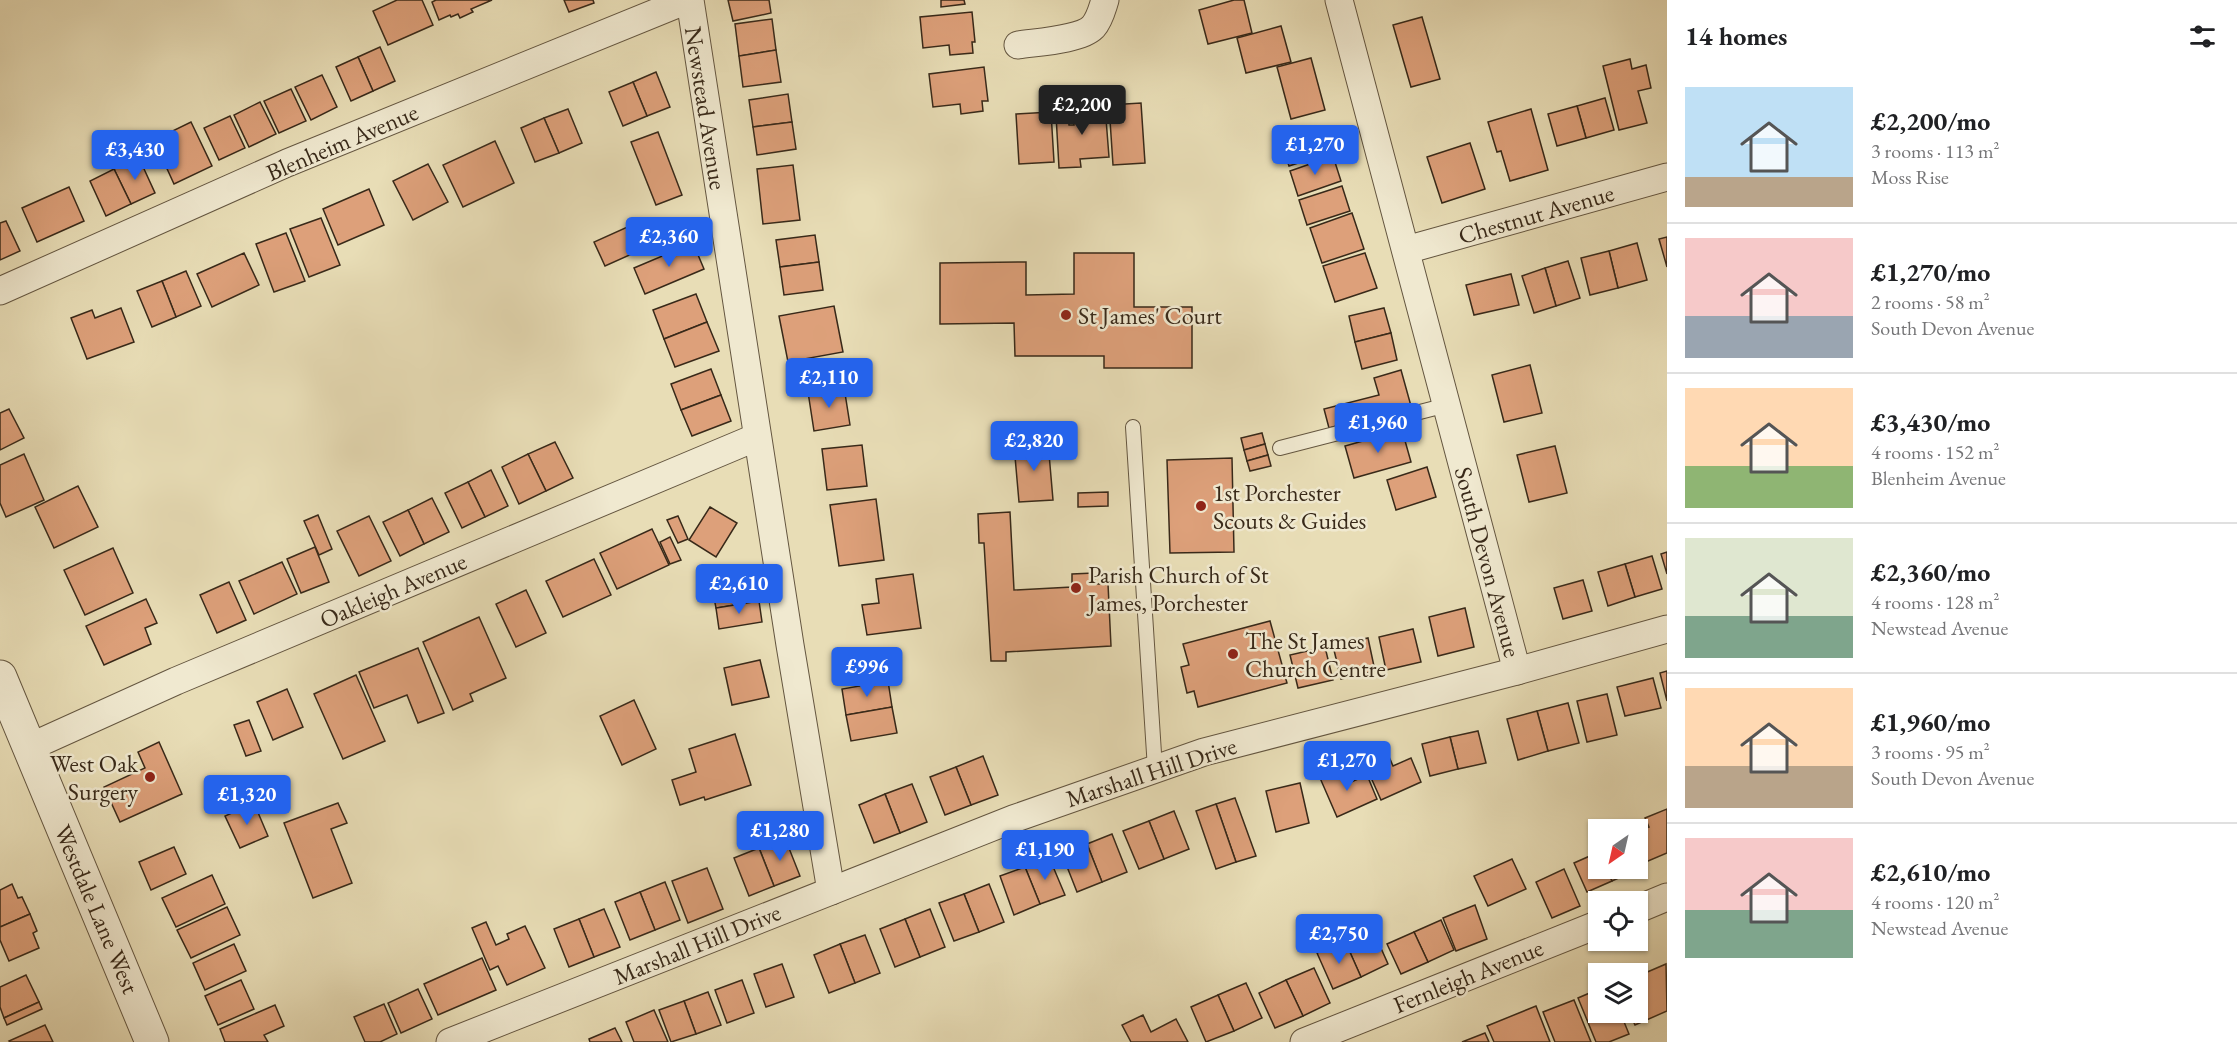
<!DOCTYPE html>
<meta charset="utf-8">
<style>
body{margin:0;font-family:"EB Garamond",serif;background:#f6f6f6;color:#202124;height:100vh;display:flex;flex-direction:column;font-size:22px;white-space:nowrap}
*{box-sizing:border-box;margin:0}
p{font-size:20px;color:#757577}
.icon{flex:none;width:33px;height:33px;fill:none;stroke:currentColor;stroke-width:2;stroke-linecap:round;stroke-linejoin:round}
.map{position:relative;flex:1;overflow:hidden}
.sheet{display:flex;flex-direction:column;background:#fff;width:570px}
.sheet>*{flex:none}
.needle{width:39px;rotate:214deg}
.tools{position:absolute;left:1588px;top:819px;display:grid;gap:12px}
.tools a{display:grid;place-items:center;width:60px;height:60px;border-radius:0px;background:#fff;box-shadow:0 2px 4px #0004;font-size:30px}
.price{position:absolute;translate:-50% -51px;padding:0 14px;border-radius:6px;background:#2563eb;color:#fff;font-size:20px;line-height:39px;filter:drop-shadow(0 2px 3px #0008)}
.price::after{content:'';position:absolute;left:50%;top:36px;width:18px;height:14px;margin-left:-9px;background:inherit;clip-path:polygon(0 0,100% 0,50% 100%)}
.price.current{background:#222;color:#fff}
ul{padding:0;list-style:none}
li{display:flex;align-items:center;gap:18px;height:150px;padding:0 18px}
li+li{border-top:2px solid #e0e0e0}
li span{display:grid;place-items:center;flex:none;width:168px;height:120px;border-radius:0px;color:#555}
li>.icon{margin-inline-start:auto}
span .icon{width:72px;height:72px;fill:#fffc;stroke-width:1}
li b{font-size:26px}
h2{display:flex;justify-content:space-between;align-items:center;height:72px;padding:0 18px;font-size:26px}
main{display:flex;flex:1;min-height:0}
.map>svg:first-child{display:block}
.building{fill:#dda07a;stroke:#382919;stroke-width:1.5}
.lines{fill:none;stroke-linecap:round;stroke-linejoin:round}
.service-casing{stroke:#645640;stroke-width:16}
.minor-casing{stroke:#645640;stroke-width:29}
.tertiary-casing{stroke:#645640;stroke-width:35}
.service{stroke:#f0e9d0;stroke-width:14}
.minor{stroke:#f0e9d0;stroke-width:27}
.tertiary{stroke:#f0e9d0;stroke-width:33}
.poi-dot{fill:#8f2418;stroke:#f0e9d0;stroke-width:2}
.labels{text-anchor:middle;dominant-baseline:central;stroke-width:5;stroke-linejoin:round;paint-order:stroke}
.street-label{font-size:24px;fill:#382919;stroke:#f0e9d0}
.poi-label{font-size:24px;fill:#382919;stroke:#f0e9d0;text-anchor:start}
</style>
<main>
<div class="map">
<svg width="1667" height="1042" viewBox="0 0 1667 1042">
<rect width="100%" height="100%" fill="#e8ddb6"/>
<filter id="stains"><feTurbulence type="fractalNoise" baseFrequency=".00333" numOctaves="4"/><feColorMatrix values="0 0 0 0 .2 0 0 0 0 .09 0 0 0 0 .02 0 0 0 .5 -.17"/></filter>
<radialGradient id="worn" r=".72"><stop offset=".6" stop-color="#630" stop-opacity="0"/><stop offset="1" stop-color="#630" stop-opacity=".3"/></radialGradient>
<g class="building">
<path d="M397 0H422L433 25 388 45 373 11Z"/>
<path d="M436 0H492L471 9 473 12 460 18 458 14 451 17 450 15 439 20 432 2Z"/>
<path d="M564 0H593L594 3 569 12Z"/>
<path d="M728 0H769L771 13 733 21Z"/>
<path d="M941 0H964L965 4 941 7Z"/>
<path d="M1234 0H1244L1252 33 1208 44 1199 10Z"/>
<path d="M972 12 975 42H972L973 53 950 55 949 45 923 48 920 17Z"/>
<path d="M1422 17 1440 79 1411 87 1393 25Z"/>
<path d="M772 19 776 50 739 56 735 24Z"/>
<path d="M1281 26 1291 62 1246 73 1237 38Z"/>
<path d="M380 47 395 81 373 91 358 57Z"/>
<path d="M776 50 781 82 743 87 739 56Z"/>
<path d="M358 57 373 91 351 101 336 67Z"/>
<path d="M1311 58 1325 110 1291 119 1277 67Z"/>
<path d="M1630 59 1632 69 1646 65 1651 88 1638 91 1647 123 1619 130 1603 66Z"/>
<path d="M984 67 988 101H982L983 111 961 114 960 104 933 107 929 74Z"/>
<path d="M656 72 670 107 647 116 633 82Z"/>
<path d="M322 75 337 107 311 120 295 87Z"/>
<path d="M633 82 647 116 623 126 609 92Z"/>
<path d="M291 89 306 121 279 133 264 101Z"/>
<path d="M788 94 792 122 753 127 749 100Z"/>
<path d="M1605 98 1614 130 1586 138 1577 106Z"/>
<path d="M260 102 276 134 249 147 234 115Z"/>
<path d="M1141 103 1145 163 1113 165 1109 105Z"/>
<path d="M1105 106 1109 157 1080 159 1081 167 1059 168 1056 115 1068 114 1069 125H1074L1073 108Z"/>
<path d="M1577 106 1586 138 1557 146 1548 114Z"/>
<path d="M568 109 582 143 559 153 544 118Z"/>
<path d="M1531 109 1548 170 1510 181 1501 151 1497 152 1488 122Z"/>
<path d="M1051 112 1054 162 1019 164 1016 114Z"/>
<path d="M230 116 245 148 219 160 204 128Z"/>
<path d="M544 118 559 153 535 162 521 128Z"/>
<path d="M191 122 212 166 174 184 154 140Z"/>
<path d="M792 122 796 149 757 155 753 127Z"/>
<path d="M1324 127 1332 152 1289 166 1281 142Z"/>
<path d="M658 132 682 195 656 205 631 142Z"/>
<path d="M495 141 514 183 463 207 443 165Z"/>
<path d="M1470 143 1485 189 1442 203 1427 157Z"/>
<path d="M1333 156 1341 181 1298 196 1290 171Z"/>
<path d="M139 158 155 193 131 204 114 169Z"/>
<path d="M428 164 448 202 413 220 393 181Z"/>
<path d="M793 165 800 220 763 224 757 169Z"/>
<path d="M114 169 131 204 106 216 90 181Z"/>
<path d="M1342 186 1350 211 1307 225 1299 200Z"/>
<path d="M69 187 84 221 37 242 22 208Z"/>
<path d="M369 189 384 225 338 245 323 209Z"/>
<path d="M1352 213 1364 249 1322 263 1310 228Z"/>
<path d="M321 218 340 265 309 277 290 229Z"/>
<path d="M643 220 654 244 605 266 594 242Z"/>
<path d="M6 221 20 251 0 260V223Z"/>
<path d="M286 233 305 281 274 292 256 244Z"/>
<path d="M815 235 819 262 780 267 776 240Z"/>
<path d="M1667 237V267L1659 239Z"/>
<path d="M693 243 704 269 645 294 634 268Z"/>
<path d="M1637 243 1647 280 1618 288 1609 251Z"/>
<path d="M1609 251 1618 288 1590 295 1581 258Z"/>
<path d="M244 253 259 285 212 307 197 274Z"/>
<path d="M1074 253H1134V307H1192V368H1104V356H1015L1014 323 940 324V263L1026 262V295L1074 294Z"/>
<path d="M1365 253 1377 288 1335 302 1323 266Z"/>
<path d="M1568 261 1580 298 1556 306 1545 268Z"/>
<path d="M819 262 823 290 784 295 780 267Z"/>
<path d="M1545 268 1556 306 1534 313 1522 276Z"/>
<path d="M186 271 201 306 176 317 162 281Z"/>
<path d="M1511 274 1519 305 1474 315 1466 285Z"/>
<path d="M162 281 176 317 152 327 137 291Z"/>
<path d="M696 294 707 322 664 339 653 310Z"/>
<path d="M834 306 843 352 788 362 779 316Z"/>
<path d="M121 308 134 342 87 359 71 318 92 310 95 318Z"/>
<path d="M1384 308 1391 333 1355 342 1349 316Z"/>
<path d="M707 322 719 351 675 367 664 339Z"/>
<path d="M1391 333 1397 360 1362 369 1355 342Z"/>
<path d="M1530 365 1542 413 1504 422 1492 375Z"/>
<path d="M711 369 721 395 681 410 671 384Z"/>
<path d="M1401 370 1411 406 1329 428 1324 409 1379 395 1374 378Z"/>
<path d="M844 387 850 425 814 431 808 392Z"/>
<path d="M721 395 731 421 692 436 681 410Z"/>
<path d="M9 409 24 438 0 450V413Z"/>
<path d="M1402 430 1411 462 1354 478 1345 446Z"/>
<path d="M1262 433 1265 444 1244 450 1241 438Z"/>
<path d="M555 442 573 478 546 491 528 454Z"/>
<path d="M1048 442 1053 500 1019 502 1014 445Z"/>
<path d="M1265 444 1268 455 1247 461 1244 450Z"/>
<path d="M862 445 867 486 827 490 822 449Z"/>
<path d="M1555 446 1567 493 1529 502 1517 455Z"/>
<path d="M24 454 44 500 6 517 0 503V465Z"/>
<path d="M528 454 546 491 519 504 502 467Z"/>
<path d="M1268 455 1271 466 1250 471 1247 461Z"/>
<path d="M1232 458 1234 552 1170 553 1167 460Z"/>
<path d="M1427 467 1436 497 1396 510 1387 480Z"/>
<path d="M491 470 508 506 485 517 468 482Z"/>
<path d="M468 482 485 517 462 528 445 493Z"/>
<path d="M78 486 98 527 54 548 35 507Z"/>
<path d="M1108 492V506L1078 507V493Z"/>
<path d="M432 498 449 532 424 544 408 510Z"/>
<path d="M876 499 884 560 839 566 830 505Z"/>
<path d="M710 507 737 523 716 557 689 540Z"/>
<path d="M408 510 424 544 400 556 383 522Z"/>
<path d="M1010 512 1014 590 1072 587V574L1094 573 1095 584H1108L1111 646 1006 652V661H991L984 543H979L978 514Z"/>
<path d="M318 515 332 549 319 555 304 521Z"/>
<path d="M369 516 391 561 359 576 337 531Z"/>
<path d="M678 516 688 539 678 543 667 520Z"/>
<path d="M652 529 669 565 617 589 600 553Z"/>
<path d="M670 537 681 560 670 564 660 542Z"/>
<path d="M315 547 329 582 301 593 287 559Z"/>
<path d="M113 548 133 593 85 615 64 570Z"/>
<path d="M1667 552V574L1661 554Z"/>
<path d="M1652 556 1662 589 1635 597 1625 564Z"/>
<path d="M594 559 611 595 563 617 546 581Z"/>
<path d="M282 562 297 594 254 614 239 581Z"/>
<path d="M1625 564 1635 597 1608 606 1598 572Z"/>
<path d="M913 574 921 628 867 635 862 605 879 603 876 579Z"/>
<path d="M1583 580 1592 611 1563 619 1554 588Z"/>
<path d="M229 582 246 620 217 633 200 595Z"/>
<path d="M755 582 759 601 716 608 712 588Z"/>
<path d="M526 590 546 633 516 647 496 604Z"/>
<path d="M146 599 157 623 145 628 151 644 104 665 86 626Z"/>
<path d="M759 601 762 622 719 629 716 608Z"/>
<path d="M1465 608 1474 647 1438 656 1429 617Z"/>
<path d="M479 617 506 678 470 694 473 701 453 710 423 642Z"/>
<path d="M1270 621 1287 683 1198 707 1194 691 1187 693 1181 667 1189 665 1183 644Z"/>
<path d="M1413 629 1421 662 1386 670 1379 637Z"/>
<path d="M1368 638 1375 671 1341 679 1333 646Z"/>
<path d="M1325 647 1333 680 1298 688 1290 655Z"/>
<path d="M418 648 444 713 418 723 407 695 374 708 359 672Z"/>
<path d="M876 649 881 677 838 685 833 657Z"/>
<path d="M760 660 769 697 732 705 724 668Z"/>
<path d="M1667 671V701L1660 673Z"/>
<path d="M356 675 385 741 343 759 314 694Z"/>
<path d="M1653 678 1661 708 1625 716 1617 687Z"/>
<path d="M888 681 892 707 846 715 842 689Z"/>
<path d="M287 689 303 727 273 740 257 702Z"/>
<path d="M1607 694 1617 735 1587 742 1577 701Z"/>
<path d="M634 700 656 749 622 765 600 716Z"/>
<path d="M1568 703 1579 743 1548 751 1537 711Z"/>
<path d="M892 707 897 733 851 741 846 715Z"/>
<path d="M1537 711 1548 751 1518 760 1507 719Z"/>
<path d="M249 720 261 751 246 756 234 725Z"/>
<path d="M1478 731 1486 763 1458 769 1450 737Z"/>
<path d="M735 734 751 785 705 800 704 797 680 805 672 780 696 772 689 749Z"/>
<path d="M1450 737 1458 769 1430 776 1422 744Z"/>
<path d="M159 742 182 794 120 822 104 787 145 768 138 752Z"/>
<path d="M1387 752 1393 766 1411 758 1421 782 1381 800 1364 762Z"/>
<path d="M983 756 998 795 971 805 956 767Z"/>
<path d="M956 767 971 805 945 815 930 777Z"/>
<path d="M1343 768 1349 783 1367 775 1377 799 1337 817 1320 778Z"/>
<path d="M1300 783 1309 823 1276 832 1266 791Z"/>
<path d="M912 784 927 822 900 833 885 794Z"/>
<path d="M885 794 900 833 874 843 859 805Z"/>
<path d="M1235 798 1256 856 1236 862 1216 804Z"/>
<path d="M254 803 268 836 240 848 225 816Z"/>
<path d="M338 803 347 823 331 829 352 883 313 898 284 823Z"/>
<path d="M1216 804 1236 862 1216 869 1196 811Z"/>
<path d="M1667 809V853L1641 864 1638 857V831L1649 827 1645 818Z"/>
<path d="M1174 811 1189 849 1164 859 1149 821Z"/>
<path d="M1149 821 1164 859 1139 869 1123 831Z"/>
<path d="M1112 834 1127 872 1102 882 1087 844Z"/>
<path d="M785 838 800 876 774 886 759 848Z"/>
<path d="M1087 844 1102 882 1077 892 1062 854Z"/>
<path d="M174 847 186 874 151 890 139 862Z"/>
<path d="M759 848 774 886 749 896 734 858Z"/>
<path d="M1599 852V868H1607L1612 881 1587 892 1574 863Z"/>
<path d="M1049 857 1065 895 1040 904 1025 867Z"/>
<path d="M1512 859 1526 889 1488 906 1474 876Z"/>
<path d="M1025 867 1040 904 1014 915 1000 876Z"/>
<path d="M707 868 723 909 688 923 672 881Z"/>
<path d="M1607 868H1636L1637 870 1612 881Z"/>
<path d="M1564 869 1580 906 1552 918 1536 882Z"/>
<path d="M212 875 225 904 176 927 162 898Z"/>
<path d="M665 882 680 920 655 930 640 892Z"/>
<path d="M12 884 18 898 22 897 30 914 0 927V890Z"/>
<path d="M989 884 1004 922 979 932 964 894Z"/>
<path d="M640 892 655 930 630 940 615 902Z"/>
<path d="M964 894 979 932 954 941 939 903Z"/>
<path d="M1475 905 1487 939 1456 951 1443 918Z"/>
<path d="M227 907 240 935 191 958 177 930Z"/>
<path d="M604 909 620 947 594 957 579 919Z"/>
<path d="M930 909 945 947 920 957 905 919Z"/>
<path d="M30 914 37 931 33 933 39 948 9 961 0 940V927Z"/>
<path d="M579 919 594 957 569 967 554 929Z"/>
<path d="M905 919 920 957 895 967 880 929Z"/>
<path d="M1441 920 1454 950 1428 962 1414 932Z"/>
<path d="M486 922 496 945 509 939 507 934 525 926 545 968 507 985 498 966 490 970 472 928Z"/>
<path d="M1372 928 1388 964 1361 977 1345 941Z"/>
<path d="M1414 932 1428 962 1401 974 1387 944Z"/>
<path d="M865 935 880 973 855 983 840 944Z"/>
<path d="M1345 941 1361 977 1333 989 1317 953Z"/>
<path d="M234 944 246 971 205 990 193 963Z"/>
<path d="M840 944 855 983 829 993 814 955Z"/>
<path d="M482 958 496 990 438 1015 424 984Z"/>
<path d="M782 964 794 997 766 1007 754 974Z"/>
<path d="M1666 964 1667 1011 1635 1025 1629 1012H1638V976Z"/>
<path d="M1314 968 1330 1003 1303 1016 1286 980Z"/>
<path d="M26 975 39 1002 4 1018 0 1007V987Z"/>
<path d="M241 980 254 1009 218 1025 205 996Z"/>
<path d="M742 980 754 1013 727 1023 715 990Z"/>
<path d="M1286 980 1303 1016 1275 1028 1259 993Z"/>
<path d="M1246 983 1262 1018 1234 1031 1218 995Z"/>
<path d="M418 989 432 1019 401 1033 388 1003Z"/>
<path d="M1599 989V1012H1620L1629 1034 1609 1042H1596L1578 998Z"/>
<path d="M708 992 721 1025 696 1034 684 1001Z"/>
<path d="M1218 995 1234 1031 1206 1042 1191 1007Z"/>
<path d="M1574 1000 1591 1042H1555L1543 1012Z"/>
<path d="M684 1001 696 1034 671 1042 659 1010Z"/>
<path d="M39 1002 42 1009 7 1025 4 1018Z"/>
<path d="M384 1004 397 1034 380 1042H365L354 1017Z"/>
<path d="M275 1005 284 1026 264 1035 268 1042H225L220 1029Z"/>
<path d="M1536 1006 1550 1042H1494L1487 1026Z"/>
<path d="M654 1010 668 1042H634L626 1022Z"/>
<path d="M1143 1015 1151 1032 1176 1019 1188 1042H1131L1122 1025Z"/>
<path d="M45 1025 53 1042H10L9 1041Z"/>
<path d="M615 1028 622 1042H590L589 1039Z"/>
<path d="M1485 1033 1489 1042H1462Z"/>
</g>
<g class="lines">
<g class="service-casing">
<g id="service">
<path d="M1133 427 1155 769"/>
<path d="M1280 448 1447 405"/>
</g>
</g>
<g class="minor-casing">
<g id="minor">
<path d="M690 0 790 645 831 891"/>
<path d="M1339 0 1517 671"/>
<path d="M1018 45C1037 42 1080 40 1093 27 1100 19 1102 9 1105 0"/>
<path d="M1406 250 1667 177"/>
<path d="M0 291 287 163 687 0"/>
<path d="M30 747 176 681 757 437"/>
<path d="M1638 909 1667 897"/>
<path d="M450 1042 1013 819 1204 752 1517 671 1667 629"/>
<path d="M1304 1042 1599 924"/>
</g>
</g>
<g class="tertiary-casing">
<path id="tertiary" d="M0 677 152 1042"/>
</g>
<use href="#service" class="service"/>
<use href="#minor" class="minor"/>
<use href="#tertiary" class="tertiary"/>
</g>
<g class="poi-dot">
<circle cx="1066" cy="315" r="6"/>
<circle cx="1201" cy="506" r="6"/>
<circle cx="1076" cy="588" r="6"/>
<circle cx="1233" cy="654" r="6"/>
<circle cx="150" cy="777" r="6"/>
</g>
<g class="labels">
<g class="street-label">
<text transform="translate(706 108) rotate(81)">Newstead Avenue</text>
<text transform="translate(342 142) rotate(-23)">Blenheim Avenue</text>
<text transform="translate(1536 214) rotate(-16)">Chestnut Avenue</text>
<text transform="translate(1488 562) rotate(75)">South Devon Avenue</text>
<text transform="translate(393 590) rotate(-23)">Oakleigh Avenue</text>
<text transform="translate(1151 772) rotate(-18)">Marshall Hill Drive</text>
<text transform="translate(97 909) rotate(67)">Westdale Lane West</text>
<text transform="translate(697 944) rotate(-22)">Marshall Hill Drive</text>
<text transform="translate(1468 976) rotate(-22)">Fernleigh Avenue</text>
</g>
<g class="poi-label">
<text x="1078" y="315">St James' Court</text>
<text x="1213" y="492">1st Porchester<tspan x="1213" dy="28">Scouts &amp; Guides</tspan></text>
<text x="1088" y="574">Parish Church of St<tspan x="1088" dy="28">James, Porchester</tspan></text>
<text x="1245" y="640">The St James<tspan x="1245" dy="28">Church Centre</tspan></text>
<text x="138" y="763" text-anchor="end">West Oak<tspan x="138" dy="28">Surgery</tspan></text>
</g>
</g>
<rect width="100%" height="100%" filter="url(#stains)"/>
<rect width="100%" height="100%" fill="url(#worn)"/>
</svg>
<div class="tools">
<a><svg class="needle" viewBox="-14 -14 28 28"><path d="M0-13l5 13h-10z" fill="#e53935"/><path d="M0 13l5-13h-10z" fill="#757577"/></svg></a>
<a><svg class="icon" aria-label="locate" viewBox="0 0 24 24"><circle cx="12" cy="12" r="6"/><path d="M12 2v4M12 18v4M2 12h4M18 12h4"/></svg></a>
<a><svg class="icon" aria-label="layers" viewBox="0 0 24 24"><path d="M12 4l9 5-9 5-9-5zM3 14l9 5 9-5"/></svg></a>
</div>
<b class="price current" style="left:1082px;top:136px">£2,200</b>
<b class="price" style="left:1315px;top:176px">£1,270</b>
<b class="price" style="left:135px;top:181px">£3,430</b>
<b class="price" style="left:669px;top:268px">£2,360</b>
<b class="price" style="left:829px;top:409px">£2,110</b>
<b class="price" style="left:1378px;top:454px">£1,960</b>
<b class="price" style="left:1034px;top:472px">£2,820</b>
<b class="price" style="left:739px;top:615px">£2,610</b>
<b class="price" style="left:867px;top:698px">£996</b>
<b class="price" style="left:1347px;top:792px">£1,270</b>
<b class="price" style="left:247px;top:826px">£1,320</b>
<b class="price" style="left:780px;top:862px">£1,280</b>
<b class="price" style="left:1045px;top:881px">£1,190</b>
<b class="price" style="left:1339px;top:965px">£2,750</b>
</div>
<section class="sheet">
<h2>14 homes<svg class="icon" aria-label="filters" viewBox="0 0 24 24"><path d="M4 7h16M4 17h16"/><circle cx="9" cy="7" r="2"/><circle cx="15" cy="17" r="2"/></svg></h2>
<ul>
<li><span style="background:linear-gradient(#bfe0f5 75%,#b9a48a 0)"><svg class="icon" aria-label="home" viewBox="0 0 24 24"><path d="M3 11l9-7 9 7M6 9v11h12V9"/></svg></span><div><b>£2,200/mo</b><p>3 rooms · 113 m²</p><p>Moss Rise</p></div></li>
<li><span style="background:linear-gradient(#f6c9c9 65%,#9aa5b1 0)"><svg class="icon" aria-label="home" viewBox="0 0 24 24"><path d="M3 11l9-7 9 7M6 9v11h12V9"/></svg></span><div><b>£1,270/mo</b><p>2 rooms · 58 m²</p><p>South Devon Avenue</p></div></li>
<li><span style="background:linear-gradient(#ffd9b3 65%,#8fb573 0)"><svg class="icon" aria-label="home" viewBox="0 0 24 24"><path d="M3 11l9-7 9 7M6 9v11h12V9"/></svg></span><div><b>£3,430/mo</b><p>4 rooms · 152 m²</p><p>Blenheim Avenue</p></div></li>
<li><span style="background:linear-gradient(#dfe7d0 65%,#7fa58c 0)"><svg class="icon" aria-label="home" viewBox="0 0 24 24"><path d="M3 11l9-7 9 7M6 9v11h12V9"/></svg></span><div><b>£2,360/mo</b><p>4 rooms · 128 m²</p><p>Newstead Avenue</p></div></li>
<li><span style="background:linear-gradient(#ffd9b3 65%,#b9a48a 0)"><svg class="icon" aria-label="home" viewBox="0 0 24 24"><path d="M3 11l9-7 9 7M6 9v11h12V9"/></svg></span><div><b>£1,960/mo</b><p>3 rooms · 95 m²</p><p>South Devon Avenue</p></div></li>
<li><span style="background:linear-gradient(#f6c9c9 60%,#7fa58c 0)"><svg class="icon" aria-label="home" viewBox="0 0 24 24"><path d="M3 11l9-7 9 7M6 9v11h12V9"/></svg></span><div><b>£2,610/mo</b><p>4 rooms · 120 m²</p><p>Newstead Avenue</p></div></li>
</ul>
</section>
</main>
